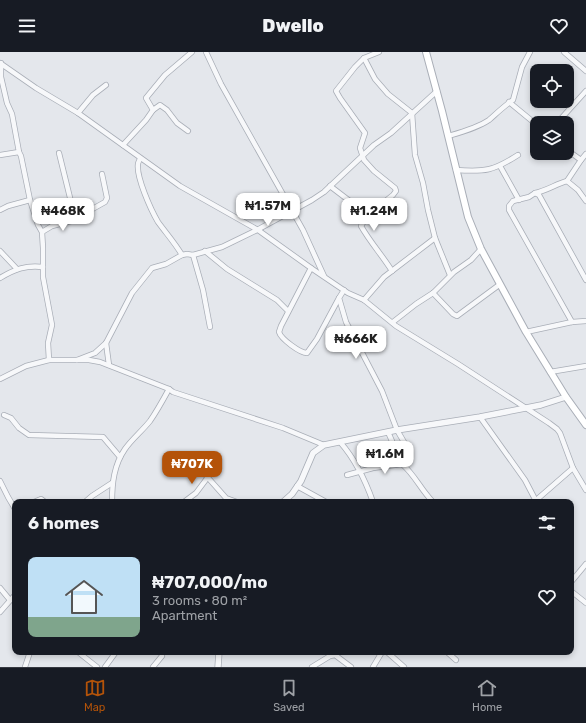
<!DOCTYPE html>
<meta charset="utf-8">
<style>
body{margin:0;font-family:Rubik,sans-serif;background:#242831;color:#f1f3f6;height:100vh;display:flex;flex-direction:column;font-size:15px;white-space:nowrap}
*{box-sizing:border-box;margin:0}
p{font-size:13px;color:#9ea1a6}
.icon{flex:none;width:22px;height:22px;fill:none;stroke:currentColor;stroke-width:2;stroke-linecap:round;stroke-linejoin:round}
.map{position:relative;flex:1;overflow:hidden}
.side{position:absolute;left:12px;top:447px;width:562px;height:156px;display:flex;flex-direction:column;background:#171b24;border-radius:8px;box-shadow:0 2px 6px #0003}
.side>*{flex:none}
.controls{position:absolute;left:530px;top:12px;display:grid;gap:8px}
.controls a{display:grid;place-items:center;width:44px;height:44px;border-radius:8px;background:#171b24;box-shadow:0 2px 6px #0003;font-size:20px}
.price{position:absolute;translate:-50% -34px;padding:0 9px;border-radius:8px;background:#fff;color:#222;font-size:13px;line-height:26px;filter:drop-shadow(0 1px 2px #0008)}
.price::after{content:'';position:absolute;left:50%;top:24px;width:12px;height:9px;margin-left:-6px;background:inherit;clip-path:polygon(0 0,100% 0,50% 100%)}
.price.selected{background:#b45309;color:#fff}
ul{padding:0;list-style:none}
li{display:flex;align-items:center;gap:12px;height:100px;padding:0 16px}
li+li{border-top:1px solid #363941}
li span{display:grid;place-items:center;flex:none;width:112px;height:80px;border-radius:8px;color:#555}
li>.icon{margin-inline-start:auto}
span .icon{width:48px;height:48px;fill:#fffc;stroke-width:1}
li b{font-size:17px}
h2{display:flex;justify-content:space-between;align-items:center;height:48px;padding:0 16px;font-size:17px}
header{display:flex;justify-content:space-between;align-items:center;height:52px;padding:0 16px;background:#171b24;font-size:18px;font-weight:800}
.tab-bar{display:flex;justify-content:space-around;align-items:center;height:56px;border-top:1px solid #363941;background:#171b24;font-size:11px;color:#9ea1a6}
.tab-bar a{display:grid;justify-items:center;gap:2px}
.tab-bar .selected{color:#b45309}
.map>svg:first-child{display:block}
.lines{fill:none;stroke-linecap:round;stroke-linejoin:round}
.minor-casing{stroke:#a9aeb7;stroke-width:6}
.tertiary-casing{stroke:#a9aeb7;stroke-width:7}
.secondary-casing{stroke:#a9aeb7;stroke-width:8}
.minor{stroke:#f7f8fa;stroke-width:4.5}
.tertiary{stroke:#f7f8fa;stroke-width:5.5}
.secondary{stroke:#fff;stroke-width:6}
</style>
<header><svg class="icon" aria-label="menu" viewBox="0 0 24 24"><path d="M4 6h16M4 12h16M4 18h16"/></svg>Dwello<svg class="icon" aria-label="heart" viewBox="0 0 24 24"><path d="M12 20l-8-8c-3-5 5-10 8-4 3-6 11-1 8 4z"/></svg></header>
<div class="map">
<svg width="586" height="615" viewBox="0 0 586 615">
<rect width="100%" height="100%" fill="#e4e7ec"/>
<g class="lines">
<g class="minor-casing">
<g id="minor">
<path d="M206 0 221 32 303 178 324 224"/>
<path d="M379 0 364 6 355 15 336 39 340 46 365 81 360 96 364 108 374 119 395 136 396 139 393 143 368 163 361 174C370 190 382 203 392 219"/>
<path d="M564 0 586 19"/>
<path d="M364 6 375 27 388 42 412 61 415 103 423 131 428 158 435 186 450 223"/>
<path d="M0 11 36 36 78 61 180 134 258 178 311 216 348 241 364 248 396 274 458 312 549 371 557 377 560 381 573 416 586 438"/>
<path d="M1 11V25L7 51 12 62 19 100 21 104 30 148 38 173 42 180 43 196V225L52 273 48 291 49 308"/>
<path d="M509 50 537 73"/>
<path d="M153 58 160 53 167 58 177 71 188 79"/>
<path d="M78 61 93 43 106 33"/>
<path d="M557 71 586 39"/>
<path d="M448 84C462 80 477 76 489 68 497 61 504 54 513 48L522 15 530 0"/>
<path d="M123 93 146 68 153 58 146 46 165 23 192 0"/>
<path d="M567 98 581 108"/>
<path d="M59 101 75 166"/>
<path d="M0 103 19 100"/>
<path d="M140 106C140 108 138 110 138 112 136 125 151 158 158 170 166 181 175 191 182 203"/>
<path d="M500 114 519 148"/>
<path d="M456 118C485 120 493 119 518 103"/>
<path d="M567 129 578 138 586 149"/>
<path d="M330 134 368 163"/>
<path d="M535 141C546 139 556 132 567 129L581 108 586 102"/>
<path d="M0 158 8 154 30 148"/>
<path d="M42 180 52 174 71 169 105 150 107 146 102 122"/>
<path d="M0 199 17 217"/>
<path d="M205 199 227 217 277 248 288 259"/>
<path d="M193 203 203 238 210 275"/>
<path d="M311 216 281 274 279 280C281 287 300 301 307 301L317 287 339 246"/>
<path d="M0 226C15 217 26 213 43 215"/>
<path d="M344 238 339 246 346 270 382 339 397 378 408 397"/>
<path d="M433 241 453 262 457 264 499 233"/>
<path d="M364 248 384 225 435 186"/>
<path d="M393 270 416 252 433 241 454 220 471 208 481 197"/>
<path d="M572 270 509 158V154L513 149 529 145 535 141 539 143 586 228"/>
<path d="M526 280 572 270 586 269"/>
<path d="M106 291 109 313"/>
<path d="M77 308 95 301 106 291 132 241 152 216 166 212 182 203 187 202 193 203 222 195 255 179 312 148 324 140 374 93 391 81 437 39"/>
<path d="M550 320 586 314"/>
<path d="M0 327 26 314 49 308H89L100 310 169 337 173 340 283 376 324 393"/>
<path d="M4 363 11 366 19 376 29 383 103 385 120 405"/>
<path d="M480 365 525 428 536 449"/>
<path d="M388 380 402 412"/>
<path d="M340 390C354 406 366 430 373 450"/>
<path d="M194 410 226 446 237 450"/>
<path d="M347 423 373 416 402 412C415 423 421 438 433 450"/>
<path d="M0 429 8 445 15 457"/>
<path d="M297 434 326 450"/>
<path d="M34 450 41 447 45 450"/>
<path d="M85 450 92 444 112 431"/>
<path d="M112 450C112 431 114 413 125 397 132 387 142 379 150 369 157 359 163 348 169 337"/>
<path d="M184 450 196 441 208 425"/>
<path d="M534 450 573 416"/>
<path d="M571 530 586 512"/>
<path d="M0 536 10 548"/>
<path d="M571 539 586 551"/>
<path d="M0 560 15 543"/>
<path d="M78 600 97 615"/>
<path d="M387 600 404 615"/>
<path d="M447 600 456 608"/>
<path d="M25 615 30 600"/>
<path d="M105 615 116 600"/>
<path d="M153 615 162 604"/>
<path d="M312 615 330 604 335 603 351 615"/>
<path d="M373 615 382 600"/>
</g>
</g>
<g class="tertiary-casing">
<g id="tertiary">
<path d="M283 450 292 442 301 429 313 401 324 393 397 378 480 365 541 353 566 345"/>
<path d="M218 615 219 600"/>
</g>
</g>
<g class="secondary-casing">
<path id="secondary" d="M426 0 442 59 468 165 481 197 526 280 566 345 586 373"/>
</g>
<use href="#minor" class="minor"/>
<use href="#tertiary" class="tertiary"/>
<use href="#secondary" class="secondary"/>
</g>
</svg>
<div class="controls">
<a><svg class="icon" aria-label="locate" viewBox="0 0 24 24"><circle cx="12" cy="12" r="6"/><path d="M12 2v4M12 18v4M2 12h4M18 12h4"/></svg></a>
<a><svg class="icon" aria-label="layers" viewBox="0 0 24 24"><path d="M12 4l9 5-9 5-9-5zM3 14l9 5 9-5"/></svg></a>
</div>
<b class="price" style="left:268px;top:175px">₦1.57M</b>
<b class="price" style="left:63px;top:180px">₦468K</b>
<b class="price" style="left:374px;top:180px">₦1.24M</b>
<b class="price" style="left:356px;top:308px">₦666K</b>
<b class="price" style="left:385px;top:423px">₦1.6M</b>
<b class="price selected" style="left:192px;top:433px">₦707K</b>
<section class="side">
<h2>6 homes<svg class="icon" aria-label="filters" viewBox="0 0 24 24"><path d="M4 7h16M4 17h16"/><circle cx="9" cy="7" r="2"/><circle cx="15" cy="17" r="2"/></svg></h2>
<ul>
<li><span style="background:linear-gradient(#bfe0f5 75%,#7fa58c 0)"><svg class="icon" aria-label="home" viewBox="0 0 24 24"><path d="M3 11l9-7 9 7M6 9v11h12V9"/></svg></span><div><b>₦707,000/mo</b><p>3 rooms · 80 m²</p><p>Apartment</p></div><svg class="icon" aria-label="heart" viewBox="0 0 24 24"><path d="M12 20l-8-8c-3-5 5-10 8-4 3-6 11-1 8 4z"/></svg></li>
</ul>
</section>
</div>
<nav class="tab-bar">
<a class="selected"><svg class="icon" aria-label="map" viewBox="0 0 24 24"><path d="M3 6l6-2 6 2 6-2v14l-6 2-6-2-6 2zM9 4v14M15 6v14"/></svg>Map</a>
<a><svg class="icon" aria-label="saved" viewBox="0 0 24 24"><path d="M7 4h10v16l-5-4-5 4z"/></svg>Saved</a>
<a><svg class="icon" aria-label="home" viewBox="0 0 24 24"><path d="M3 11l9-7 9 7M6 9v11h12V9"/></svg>Home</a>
</nav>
